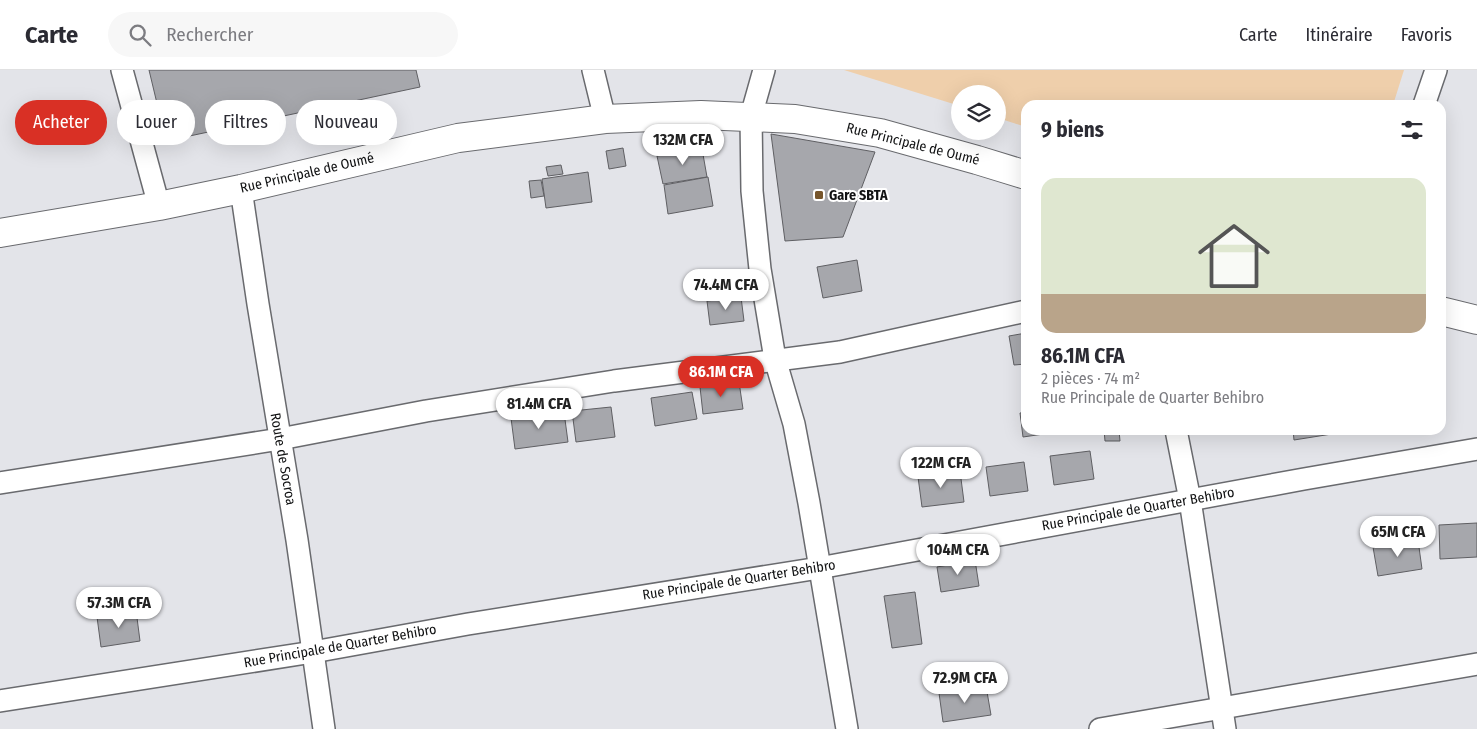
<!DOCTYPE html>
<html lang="fr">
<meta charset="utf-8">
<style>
body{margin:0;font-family:"Fira Sans Condensed",sans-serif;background:#f7f7f7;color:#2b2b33;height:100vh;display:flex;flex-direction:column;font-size:19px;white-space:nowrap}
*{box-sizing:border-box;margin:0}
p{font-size:16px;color:#7c7c81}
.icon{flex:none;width:28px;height:28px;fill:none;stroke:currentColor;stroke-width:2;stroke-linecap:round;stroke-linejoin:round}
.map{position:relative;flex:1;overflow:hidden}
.sheet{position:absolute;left:1021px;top:30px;width:425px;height:335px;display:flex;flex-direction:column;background:#fff;border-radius:15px;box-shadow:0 5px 20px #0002}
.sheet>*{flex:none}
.top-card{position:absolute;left:15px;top:30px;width:475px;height:45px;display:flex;gap:10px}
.fabs{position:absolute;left:951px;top:15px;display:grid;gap:10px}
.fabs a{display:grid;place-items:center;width:55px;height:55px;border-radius:50%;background:#fff;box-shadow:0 5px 20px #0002;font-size:25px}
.price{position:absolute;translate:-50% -42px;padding:0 11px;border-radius:18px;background:#fff;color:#222;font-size:16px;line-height:32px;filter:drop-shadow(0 1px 2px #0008)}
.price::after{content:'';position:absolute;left:50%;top:30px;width:15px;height:11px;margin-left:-8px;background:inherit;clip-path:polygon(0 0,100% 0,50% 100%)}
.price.on{background:#d93025;color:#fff}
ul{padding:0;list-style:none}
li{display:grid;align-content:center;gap:10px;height:265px;padding:0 20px}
li span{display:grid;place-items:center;height:155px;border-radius:15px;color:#555}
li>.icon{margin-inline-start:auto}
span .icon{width:90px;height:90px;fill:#fffc;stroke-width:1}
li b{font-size:21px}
h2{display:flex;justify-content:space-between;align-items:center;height:60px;padding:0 20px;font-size:21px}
.tag{padding:0 18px;border-radius:22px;background:#fff;box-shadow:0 5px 20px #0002;font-size:18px;line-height:45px}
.tag.on{background:#d93025;color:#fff}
header{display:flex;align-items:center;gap:30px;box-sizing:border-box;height:70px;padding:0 25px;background:#fff;border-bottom:1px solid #e1e1e2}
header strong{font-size:24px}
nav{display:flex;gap:28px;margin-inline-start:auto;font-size:18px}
.search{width:350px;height:45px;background:#f7f7f7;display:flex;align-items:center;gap:12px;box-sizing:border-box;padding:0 18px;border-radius:28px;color:#7c7c81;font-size:19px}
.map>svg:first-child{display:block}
.green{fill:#efcfab}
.building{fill:#a6a7ac;stroke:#5f5f63}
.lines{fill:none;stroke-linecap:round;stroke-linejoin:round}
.minor-casing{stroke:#696a6e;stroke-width:24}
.major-casing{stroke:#696a6e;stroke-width:30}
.minor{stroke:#fff;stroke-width:21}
.major{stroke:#fff;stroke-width:28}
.poi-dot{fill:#76552c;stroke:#fff;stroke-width:2}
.labels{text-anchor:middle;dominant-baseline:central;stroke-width:4;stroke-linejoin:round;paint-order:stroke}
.street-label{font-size:14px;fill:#111213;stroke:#fff}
.poi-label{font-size:14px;font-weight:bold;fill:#111213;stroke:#fff;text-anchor:start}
</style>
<header>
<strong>Carte</strong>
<div class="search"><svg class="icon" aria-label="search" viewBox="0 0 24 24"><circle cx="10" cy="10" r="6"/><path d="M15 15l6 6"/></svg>Rechercher</div>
<nav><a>Carte</a><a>Itinéraire</a><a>Favoris</a></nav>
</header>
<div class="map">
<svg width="1477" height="659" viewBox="0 0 1477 659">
<rect width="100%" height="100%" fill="#e3e4e9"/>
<path class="green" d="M844 0H1404L1393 35H1026V57L998 48V24H960V36Z"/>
<g class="building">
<path d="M149 0H416L420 17 166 71Z"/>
<path d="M771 64 875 82 843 167 785 171Z"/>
<path d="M701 73 707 107 663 114 657 86 693 80 692 75Z"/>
<path d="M623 78 626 96 609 99 606 81Z"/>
<path d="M561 95 563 104 548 106 546 97Z"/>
<path d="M588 102 592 132 546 138 542 109Z"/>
<path d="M708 107 713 136 668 144 664 115Z"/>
<path d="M541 110 544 126 531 128 529 111Z"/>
<path d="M857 190 862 221 823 228 817 197Z"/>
<path d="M741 227 744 251 710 255 707 231Z"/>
<path d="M1026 263V294L1014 295 1009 266Z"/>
<path d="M739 312 743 339 703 344 700 317Z"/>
<path d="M692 322 697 349 655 356 651 328Z"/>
<path d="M611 337 615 367 576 372 572 341Z"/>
<path d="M564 342 568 372 515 379 511 348Z"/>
<path d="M1026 342V360H1071L1023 367 1020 343Z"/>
<path d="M1104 360H1119L1120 371H1105Z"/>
<path d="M1293 360H1357L1294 370Z"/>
<path d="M1090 381 1094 409 1054 415 1050 386Z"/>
<path d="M1024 392 1028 421 990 426 986 397Z"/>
<path d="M960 401 964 432 922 437 918 407Z"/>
<path d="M1477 453V487L1440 489 1439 455Z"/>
<path d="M1418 470 1422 499 1378 506 1373 477Z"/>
<path d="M975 490 979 516 941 522 937 497Z"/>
<path d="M915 522 922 574 892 578 884 526Z"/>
<path d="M136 540 140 571 101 577 97 547Z"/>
<path d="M986 616 991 645 943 652 939 623Z"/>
</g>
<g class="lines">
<g class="minor-casing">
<g id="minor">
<path d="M122 0 159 136"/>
<path d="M593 0 605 49"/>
<path d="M764 0 751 46 752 121 760 199 775 289 794 354 809 433 847 659"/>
<path d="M1424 35 1436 0"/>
<path d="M241 119 258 234 297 470 324 659"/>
<path d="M1176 360 1190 430 1225 659"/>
<path d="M0 413 280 369 426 341 614 311 840 282 1026 241"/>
<path d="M0 631 313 582 468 554 819 498 1304 409 1477 379"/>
<path d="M1100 659 1477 594"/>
</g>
</g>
<g class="major-casing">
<g id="major">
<path d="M0 163 159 136 241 119 458 68 605 49 701 45 795 49 880 63 977 90 1026 105"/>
<path d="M1441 241 1477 250"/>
</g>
</g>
<use href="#minor" class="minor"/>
<use href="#major" class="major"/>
</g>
<rect class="poi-dot" x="814" y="120" width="10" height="10" rx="2.5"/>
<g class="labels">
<g class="street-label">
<text transform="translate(913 74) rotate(14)">Rue Principale de Oumé</text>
<text transform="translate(307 103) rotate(-13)">Rue Principale de Oumé</text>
<text transform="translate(283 389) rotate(80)">Route de Socroa</text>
<text transform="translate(1138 439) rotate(-10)">Rue Principale de Quarter Behibro</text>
<text transform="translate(739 510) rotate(-9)">Rue Principale de Quarter Behibro</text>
<text transform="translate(340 576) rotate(-10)">Rue Principale de Quarter Behibro</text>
</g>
<g class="poi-label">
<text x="829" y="125">Gare SBTA</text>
</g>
</g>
</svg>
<div class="fabs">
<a><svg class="icon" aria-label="layers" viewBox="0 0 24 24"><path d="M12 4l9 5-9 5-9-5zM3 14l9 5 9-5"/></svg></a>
</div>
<b class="price" style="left:683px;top:96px">132M CFA</b>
<b class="price" style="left:726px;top:241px">74.4M CFA</b>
<b class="price on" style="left:721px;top:328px">86.1M CFA</b>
<b class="price" style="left:539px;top:360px">81.4M CFA</b>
<b class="price" style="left:941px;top:419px">122M CFA</b>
<b class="price" style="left:1398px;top:488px">65M CFA</b>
<b class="price" style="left:958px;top:506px">104M CFA</b>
<b class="price" style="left:119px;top:559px">57.3M CFA</b>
<b class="price" style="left:965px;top:634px">72.9M CFA</b>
<div class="top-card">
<a class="tag on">Acheter</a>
<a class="tag">Louer</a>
<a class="tag">Filtres</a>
<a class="tag">Nouveau</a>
</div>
<section class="sheet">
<h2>9 biens<svg class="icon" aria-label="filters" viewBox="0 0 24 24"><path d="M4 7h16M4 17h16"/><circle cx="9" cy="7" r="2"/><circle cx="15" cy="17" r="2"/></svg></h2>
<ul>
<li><span style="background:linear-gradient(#dfe7d0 75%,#b9a48a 0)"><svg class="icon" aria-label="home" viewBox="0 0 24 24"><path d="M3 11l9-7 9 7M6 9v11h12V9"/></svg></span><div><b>86.1M CFA</b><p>2 pièces · 74 m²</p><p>Rue Principale de Quarter Behibro</p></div></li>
</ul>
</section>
</div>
